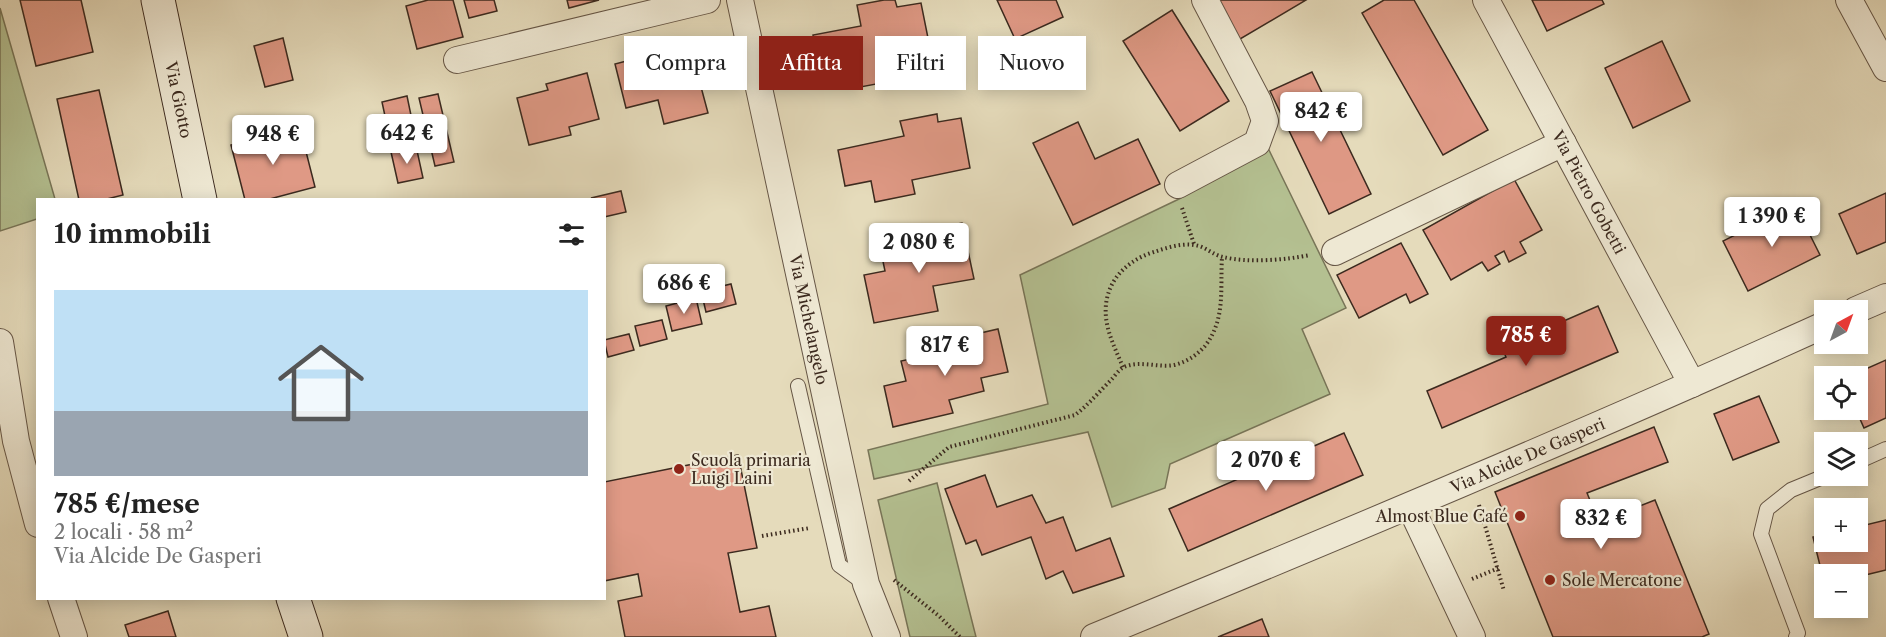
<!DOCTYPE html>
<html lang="it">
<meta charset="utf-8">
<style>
body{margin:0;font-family:"Libre Caslon Text",serif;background:#f2f2f2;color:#222;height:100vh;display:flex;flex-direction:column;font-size:22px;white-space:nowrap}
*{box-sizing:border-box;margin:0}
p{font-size:20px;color:#767676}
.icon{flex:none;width:33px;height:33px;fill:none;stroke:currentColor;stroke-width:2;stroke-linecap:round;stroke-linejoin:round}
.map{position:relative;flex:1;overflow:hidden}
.drawer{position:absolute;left:36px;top:198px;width:570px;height:402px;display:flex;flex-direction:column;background:#fff;border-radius:0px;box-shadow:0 3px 15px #0003}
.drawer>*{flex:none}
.top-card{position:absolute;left:624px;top:36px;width:570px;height:54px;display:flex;gap:12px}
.needle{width:39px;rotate:41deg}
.buttons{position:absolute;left:1814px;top:300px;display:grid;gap:12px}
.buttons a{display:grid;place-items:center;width:54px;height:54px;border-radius:0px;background:#fff;box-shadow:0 3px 15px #0003;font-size:30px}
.price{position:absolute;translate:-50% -51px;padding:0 14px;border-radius:6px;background:#fff;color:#222;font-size:20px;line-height:39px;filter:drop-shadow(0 2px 3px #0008)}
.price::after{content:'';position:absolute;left:50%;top:36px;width:18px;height:14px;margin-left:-9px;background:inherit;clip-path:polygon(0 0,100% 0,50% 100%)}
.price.selected{background:#8f2418;color:#fff}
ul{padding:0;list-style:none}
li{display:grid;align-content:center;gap:12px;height:318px;padding:0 18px}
li span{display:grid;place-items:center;height:186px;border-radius:0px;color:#555}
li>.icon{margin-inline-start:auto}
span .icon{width:108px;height:108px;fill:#fffc;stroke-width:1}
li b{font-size:26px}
h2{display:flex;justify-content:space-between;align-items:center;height:72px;padding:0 18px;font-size:26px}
.chip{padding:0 21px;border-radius:0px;background:#fff;box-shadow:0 3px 15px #0003;font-size:21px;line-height:54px}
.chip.selected{background:#8f2418;color:#fff}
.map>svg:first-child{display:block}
.green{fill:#b4c091;stroke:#787558;stroke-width:1.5}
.building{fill:#df9985;stroke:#3c2a1f;stroke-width:1.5}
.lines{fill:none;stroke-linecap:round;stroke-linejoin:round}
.lane-casing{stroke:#665646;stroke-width:16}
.street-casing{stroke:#665646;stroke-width:28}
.secondary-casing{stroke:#3c2a1f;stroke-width:35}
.path{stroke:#3c2a1f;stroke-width:4;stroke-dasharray:1.5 3;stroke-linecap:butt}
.lane{stroke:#eee8d3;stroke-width:14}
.street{stroke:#eee8d3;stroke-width:26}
.secondary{stroke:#eee8d3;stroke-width:33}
.poi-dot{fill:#8f2418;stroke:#eee8d3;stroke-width:2}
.labels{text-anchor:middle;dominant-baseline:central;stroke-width:4.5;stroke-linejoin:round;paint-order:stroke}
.street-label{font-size:16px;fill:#3c2a1f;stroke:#eee8d3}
.poi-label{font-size:16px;fill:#3c2a1f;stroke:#eee8d3;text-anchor:start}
</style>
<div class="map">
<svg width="1886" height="637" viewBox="0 0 1886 637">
<rect width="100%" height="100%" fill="#e5dbbb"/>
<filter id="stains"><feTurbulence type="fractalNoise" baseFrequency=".00333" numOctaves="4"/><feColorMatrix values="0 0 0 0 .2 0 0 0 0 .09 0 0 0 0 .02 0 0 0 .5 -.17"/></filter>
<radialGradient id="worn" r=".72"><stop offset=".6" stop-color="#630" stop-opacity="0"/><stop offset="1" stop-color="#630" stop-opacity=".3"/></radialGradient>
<g class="green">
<path d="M0 8 55 199 38 200 37 219 0 231Z"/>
<path d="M1268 148 1346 308 1302 329 1330 394 1170 464 1165 488 1112 507 1088 432 874 479 868 450 1048 404 1020 275 1179 199Z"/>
<path d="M937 483 976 637H910L878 500Z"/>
</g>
<g class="building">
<path d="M20 0H81L93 52 36 66Z"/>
<path d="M428 0H453L463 37 417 49 406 6Z"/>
<path d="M464 0H494L497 11 469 18Z"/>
<path d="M567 0H599L569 8Z"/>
<path d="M884 0H895L897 7 921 3 931 53 884 62 887 82 850 89 844 60 819 65 813 35 861 26 857 5Z"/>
<path d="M997 0H1056L1063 17 1015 39Z"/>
<path d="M1210 0H1306L1235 42Z"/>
<path d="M1384 0H1414L1488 130 1443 155 1362 13Z"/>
<path d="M1532 0H1602L1604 4 1547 31Z"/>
<path d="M1172 10 1229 101 1180 131 1123 41Z"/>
<path d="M283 38 293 80 265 87 254 46Z"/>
<path d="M1662 41 1690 101 1633 128 1605 68Z"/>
<path d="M657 53 664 80 697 72 708 113 664 124 658 100 626 108 615 64Z"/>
<path d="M1312 72 1371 194 1329 214 1270 91Z"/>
<path d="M587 73 599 119 569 127 571 135 529 145 517 98 548 90 546 84Z"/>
<path d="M99 90 123 195 103 200H79L57 99Z"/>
<path d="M438 94 454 162 435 166 419 98Z"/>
<path d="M407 96 413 125 388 130 382 102Z"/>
<path d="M937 114 938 122 961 118 970 168 912 180 915 194 875 202 871 181 845 186 838 150 904 136 900 121Z"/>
<path d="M1078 122 1095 159 1138 139 1160 184 1073 225 1033 143Z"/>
<path d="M300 128 315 187 266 200H245L231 145Z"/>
<path d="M416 146 423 178 398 183 391 152Z"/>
<path d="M1514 179 1542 230 1520 242 1526 253 1509 262 1504 251 1495 256 1500 264 1488 271 1482 262 1451 280 1423 230Z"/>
<path d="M621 191 626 212 604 217V200L591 198Z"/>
<path d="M1886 193V242L1857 254 1839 214Z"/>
<path d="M1795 205 1820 255 1748 291 1723 241Z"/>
<path d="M962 223 974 279 933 286 938 311 874 323 864 275 885 271 881 252 922 244 920 231Z"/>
<path d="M1401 243 1428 294 1410 303 1406 294 1359 318 1337 275Z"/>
<path d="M731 284 736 304 706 312 701 291Z"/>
<path d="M696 298 702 324 672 331 666 306Z"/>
<path d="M1598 306 1618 352 1442 428 1427 391 1506 357 1502 348Z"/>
<path d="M662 320 667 339 640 346 635 326Z"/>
<path d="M998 329 1008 372 981 378 984 391 949 400 953 413 893 427 884 386 906 381 901 361 939 353 937 343Z"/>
<path d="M629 334 634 350 608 357 604 340Z"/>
<path d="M1886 360V418L1864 428 1856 410 1857 376H1850Z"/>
<path d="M1759 396 1779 442 1733 460 1714 414Z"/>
<path d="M1654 427 1668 462 1587 493 1599 522 1655 500 1709 634 1702 637H1553L1495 492Z"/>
<path d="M1344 433 1363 475 1188 551 1169 509Z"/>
<path d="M738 455 757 548 728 553 740 612 769 606 776 637H625L618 601 642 596 638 574 604 581V482Z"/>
<path d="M985 475 997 507 1032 495 1046 523 1063 517 1076 551 1110 538 1124 576 1073 593 1063 571 1046 579 1031 537 982 555 976 540 966 544 945 489Z"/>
<path d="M1886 520V570L1857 577V574H1824V582L1813 537 1824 535V542H1857V527Z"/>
<path d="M168 611 176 637H129L125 625Z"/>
<path d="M1262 619 1269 637H1218Z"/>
</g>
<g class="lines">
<g class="lane-casing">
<g id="lane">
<path d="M798 386 839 565 864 583"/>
<path d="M1857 462 1886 449"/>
<path d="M1796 637 1798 633 1761 534 1767 509 1791 490 1825 476"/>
</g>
</g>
<g class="street-casing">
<g id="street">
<path id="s1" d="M740 0 866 584 887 637"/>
<path id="s2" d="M1486 0 1692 384"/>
<path d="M1849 0 1886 68"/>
<path d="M457 60 707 0"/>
<path d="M1178 185 1257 143 1265 121 1258 101 1205 0"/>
<path d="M1335 252 1563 143"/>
<path d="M1856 310 1886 297"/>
<path d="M0 342 16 441 38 524"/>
<path d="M1410 506 1472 637"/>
<path d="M61 598 74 637"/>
<path id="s3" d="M1094 637C1339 536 1583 434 1824 325"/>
</g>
</g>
<g class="secondary-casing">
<g id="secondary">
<path id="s4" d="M158 0 200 200"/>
<path d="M293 598 306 637"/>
</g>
</g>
<g class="path">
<path d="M1182 208 1194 244"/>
<path d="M1123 367C1117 353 1110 339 1107 324 1100 289 1121 262 1154 252 1166 248 1181 243 1194 245 1205 246 1213 255 1223 257 1247 263 1286 260 1310 255"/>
<path d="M909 481 949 447 1075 415C1088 405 1099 392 1111 380 1115 376 1119 369 1124 367 1140 360 1158 368 1174 365 1187 362 1197 355 1205 346 1226 319 1220 289 1222 257"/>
<path d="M1479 505 1504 591"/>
<path d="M762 536 810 528"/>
<path d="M1472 579 1499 568"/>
<path d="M894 580 939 616 960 637"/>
</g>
<use href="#lane" class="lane"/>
<use href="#street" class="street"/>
<use href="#secondary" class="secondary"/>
</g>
<g class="poi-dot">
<circle cx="679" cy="469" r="6"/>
<circle cx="1520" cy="516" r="6"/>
<circle cx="1550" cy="580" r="6"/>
</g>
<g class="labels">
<g class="street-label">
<text stroke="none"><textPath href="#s4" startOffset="102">Via Giotto</textPath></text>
<text stroke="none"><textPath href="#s2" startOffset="218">Via Pietro Gobetti</textPath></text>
<text stroke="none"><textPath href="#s1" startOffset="327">Via Michelangelo</textPath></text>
<text stroke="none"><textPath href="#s3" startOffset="470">Via Alcide De Gasperi</textPath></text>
</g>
<g class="poi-label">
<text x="691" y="460">Scuola primaria<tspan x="691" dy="18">Luigi Laini</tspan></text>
<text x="1508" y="516" text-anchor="end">Almost Blue Café</text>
<text x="1562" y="580">Sole Mercatone</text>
</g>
</g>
<rect width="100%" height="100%" filter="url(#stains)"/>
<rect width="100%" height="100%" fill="url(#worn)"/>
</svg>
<div class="buttons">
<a><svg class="needle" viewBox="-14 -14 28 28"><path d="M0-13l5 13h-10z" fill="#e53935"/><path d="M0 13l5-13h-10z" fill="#767676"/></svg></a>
<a><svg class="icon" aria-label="locate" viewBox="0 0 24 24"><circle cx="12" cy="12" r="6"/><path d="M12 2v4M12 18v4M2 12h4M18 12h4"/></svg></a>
<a><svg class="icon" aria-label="layers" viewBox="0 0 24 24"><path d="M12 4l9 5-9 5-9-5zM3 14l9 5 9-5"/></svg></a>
<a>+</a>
<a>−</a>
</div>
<b class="price" style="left:1321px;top:143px">842 €</b>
<b class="price" style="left:407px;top:165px">642 €</b>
<b class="price" style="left:273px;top:166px">948 €</b>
<b class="price" style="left:1772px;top:248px">1 390 €</b>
<b class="price" style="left:919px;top:274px">2 080 €</b>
<b class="price" style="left:684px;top:315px">686 €</b>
<b class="price selected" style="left:1526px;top:367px">785 €</b>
<b class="price" style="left:945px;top:377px">817 €</b>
<b class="price" style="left:1266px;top:492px">2 070 €</b>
<b class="price" style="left:1601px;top:550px">832 €</b>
<div class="top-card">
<a class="chip">Compra</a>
<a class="chip selected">Affitta</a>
<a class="chip">Filtri</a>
<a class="chip">Nuovo</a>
</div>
<section class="drawer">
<h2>10 immobili<svg class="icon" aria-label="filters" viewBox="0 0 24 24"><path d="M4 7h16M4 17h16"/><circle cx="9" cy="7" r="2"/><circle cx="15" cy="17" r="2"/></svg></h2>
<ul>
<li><span style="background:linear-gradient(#bfe0f5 65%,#9aa5b1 0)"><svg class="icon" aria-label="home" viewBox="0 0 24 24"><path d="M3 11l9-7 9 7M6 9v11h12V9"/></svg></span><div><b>785 €/mese</b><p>2 locali · 58 m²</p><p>Via Alcide De Gasperi</p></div></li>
</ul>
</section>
</div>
